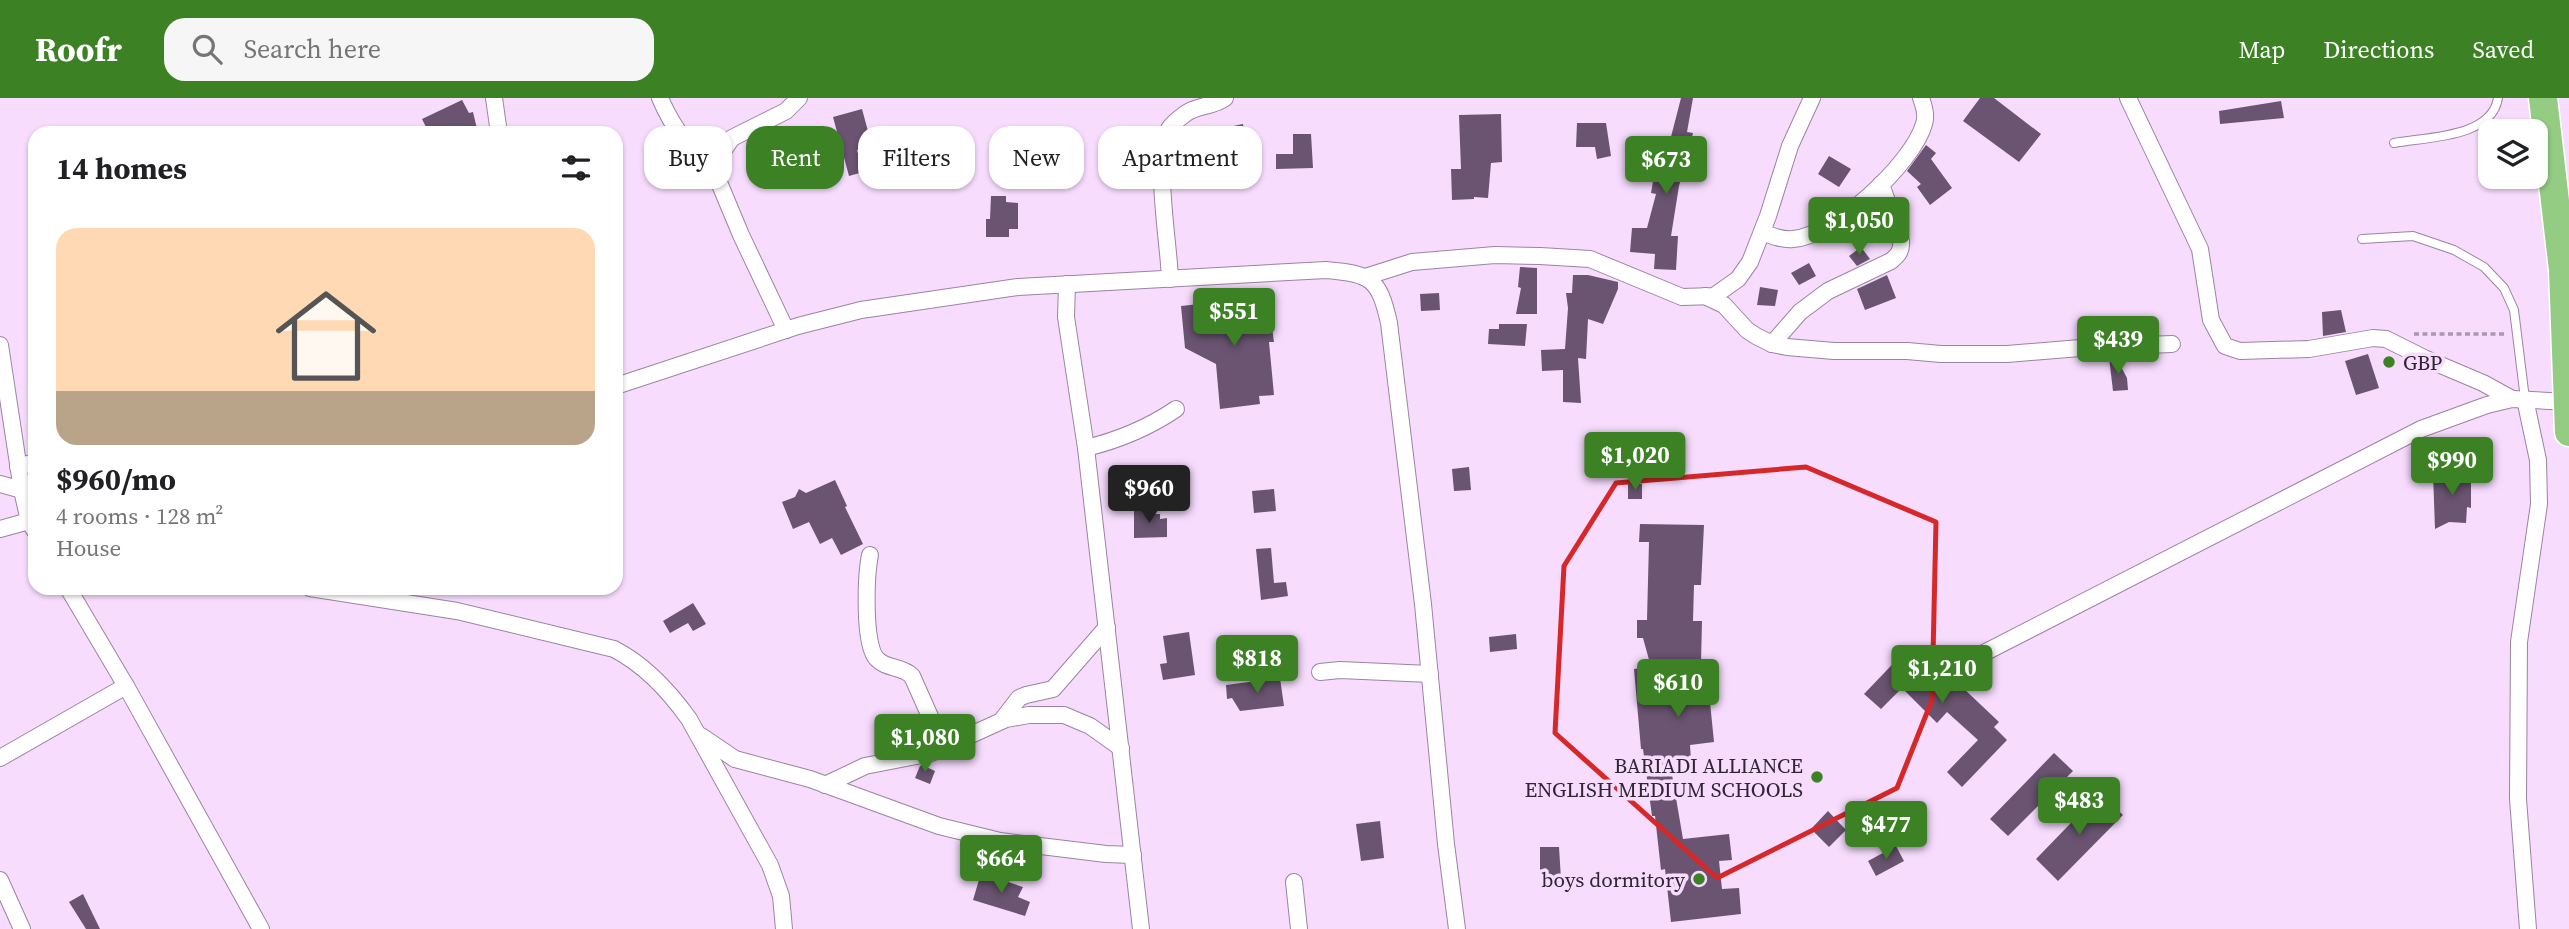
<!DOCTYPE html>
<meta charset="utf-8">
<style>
body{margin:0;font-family:"Source Serif 4",serif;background:#f6f6f6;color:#202124;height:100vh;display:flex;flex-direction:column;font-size:26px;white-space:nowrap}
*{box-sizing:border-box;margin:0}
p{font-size:23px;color:#757577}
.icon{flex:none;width:38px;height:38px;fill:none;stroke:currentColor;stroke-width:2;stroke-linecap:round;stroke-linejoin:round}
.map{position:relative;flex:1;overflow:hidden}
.side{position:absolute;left:28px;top:28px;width:595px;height:469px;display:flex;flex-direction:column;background:#fff;border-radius:21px;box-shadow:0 2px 5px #0004}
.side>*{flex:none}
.top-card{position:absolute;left:644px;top:28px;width:665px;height:63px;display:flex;gap:14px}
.buttons{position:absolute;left:2478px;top:21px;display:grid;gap:14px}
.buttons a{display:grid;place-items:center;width:70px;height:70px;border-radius:14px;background:#fff;box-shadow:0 2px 5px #0004;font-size:35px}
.price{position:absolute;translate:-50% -60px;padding:0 16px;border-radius:7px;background:#3c8124;color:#fff;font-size:23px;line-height:46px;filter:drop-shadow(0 2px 4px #0008)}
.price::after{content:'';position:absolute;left:50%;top:42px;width:21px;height:16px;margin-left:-10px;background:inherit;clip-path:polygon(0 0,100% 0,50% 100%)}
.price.current{background:#222;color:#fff}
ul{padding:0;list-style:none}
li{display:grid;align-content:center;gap:14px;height:371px;padding:0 28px}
li span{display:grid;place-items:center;height:217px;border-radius:21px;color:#555}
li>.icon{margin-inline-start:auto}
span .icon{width:126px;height:126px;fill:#fffc;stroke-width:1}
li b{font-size:30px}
h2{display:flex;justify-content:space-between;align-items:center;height:84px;padding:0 28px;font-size:30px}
.chip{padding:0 24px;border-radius:21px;background:#fff;box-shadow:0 2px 5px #0004;font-size:24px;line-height:63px}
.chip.current{background:#3c8124;color:#fff}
header{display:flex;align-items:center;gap:42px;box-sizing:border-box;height:98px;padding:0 35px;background:#3c8124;color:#fff}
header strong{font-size:33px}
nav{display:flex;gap:38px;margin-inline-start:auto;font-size:24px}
.search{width:490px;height:63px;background:#f6f6f6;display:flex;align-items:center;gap:18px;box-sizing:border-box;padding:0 24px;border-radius:21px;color:#757577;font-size:26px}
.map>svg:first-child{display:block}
.building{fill:#6a5471}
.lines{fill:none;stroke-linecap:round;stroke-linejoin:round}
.service-casing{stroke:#9b83a2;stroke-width:10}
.minor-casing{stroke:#9b83a2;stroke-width:18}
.trunk-casing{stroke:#fff;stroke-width:31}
.path{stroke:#ab97b1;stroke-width:3.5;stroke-dasharray:5 3.5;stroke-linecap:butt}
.service{stroke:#fff;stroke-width:8}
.minor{stroke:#fff;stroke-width:16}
.trunk{stroke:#93cc82;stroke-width:28}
.marked{fill:none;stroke:#d62828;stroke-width:5;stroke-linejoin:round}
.poi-dot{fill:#3c8124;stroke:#f7dcfe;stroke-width:2.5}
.labels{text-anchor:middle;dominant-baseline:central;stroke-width:7;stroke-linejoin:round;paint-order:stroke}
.poi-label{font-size:21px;fill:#302633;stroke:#f7dcfe;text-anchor:end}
</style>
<header>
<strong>Roofr</strong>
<div class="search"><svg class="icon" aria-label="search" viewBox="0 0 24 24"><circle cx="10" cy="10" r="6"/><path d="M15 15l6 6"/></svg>Search here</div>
<nav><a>Map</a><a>Directions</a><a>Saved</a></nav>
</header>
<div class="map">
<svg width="2569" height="831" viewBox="0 0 2569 831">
<rect width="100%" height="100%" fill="#f7dcfe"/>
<g class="building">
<path d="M1681 0H1693L1687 34 1693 35 1679 88 1671 138H1678L1676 172 1654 171 1655 156 1630 154 1632 130H1647L1656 96 1651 95 1657 60 1665 62Z"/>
<path d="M1980 0H1994L2041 36 2019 64 1963 23Z"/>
<path d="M462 2 469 15 473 14 478 35H429L422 21Z"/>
<path d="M2281 3 2284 20 2220 26 2219 13Z"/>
<path d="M862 11 872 48 857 52 863 74 849 78 833 19Z"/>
<path d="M1501 16 1502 64 1491 65 1488 100 1474 99V101L1452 102 1451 71H1461L1459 17Z"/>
<path d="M1577 25H1606L1611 58 1597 61 1595 49H1576Z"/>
<path d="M1243 26 1246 44 1238 45 1243 71 1229 74 1219 31Z"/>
<path d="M1293 36H1311L1313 70 1276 71V56H1293Z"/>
<path d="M1065 39 1066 68 1021 69V40Z"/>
<path d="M1926 47 1936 55 1931 61 1952 90 1930 107 1917 89 1921 86 1907 73Z"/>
<path d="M1184 54 1185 68H1173L1174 55Z"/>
<path d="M1152 56V70L1143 71 1142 57Z"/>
<path d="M1829 58 1851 71 1839 89 1818 76Z"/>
<path d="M991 98H1006V104L1018 105V131H1009V139H986V121H990Z"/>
<path d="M1874 118 1886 136 1874 145 1860 127Z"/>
<path d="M1861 149 1870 161 1857 168 1849 158Z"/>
<path d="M1809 165 1816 178 1799 187 1791 175Z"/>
<path d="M1520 169 1537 170V216H1516L1521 190 1518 189Z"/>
<path d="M1573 177H1588L1618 184V191L1603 226 1588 221 1586 261 1578 260 1581 305 1563 304V272L1542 273 1541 252 1565 251 1568 210 1566 195H1572Z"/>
<path d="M1887 177 1896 200 1865 212 1857 191Z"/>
<path d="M1760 189 1778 192 1775 208 1757 207Z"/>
<path d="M1439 195 1440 212 1421 213 1420 196Z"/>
<path d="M1268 201 1274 244H1269L1274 297 1259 298 1260 306 1220 311 1216 266 1185 250 1181 208 1227 203 1228 207Z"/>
<path d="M2341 212 2346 234 2323 238 2322 214Z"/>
<path d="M1499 226H1527L1525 248 1488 246 1489 231H1499Z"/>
<path d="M2368 256 2379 290 2356 297 2345 263Z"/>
<path d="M2109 259H2116L2127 280 2128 292 2113 293Z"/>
<path d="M1469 369 1471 392 1454 393 1452 371Z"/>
<path d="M2471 373V410L2467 409 2466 425 2449 424 2435 431 2433 375Z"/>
<path d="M835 382 847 408 845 409 863 446 841 457 832 440 820 446 809 424 793 431 782 404 795 399 799 391 806 395Z"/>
<rect x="1628" y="386" width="14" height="15"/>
<path d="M1274 391 1276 413 1254 415 1252 393Z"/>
<path d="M1148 411V416H1160V421L1167 420V439L1134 440V412Z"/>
<path d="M1640 426 1704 427 1701 487H1694L1693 523H1702L1701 565 1706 564 1714 644 1690 647 1691 663 1670 665 1683 741 1729 736 1732 762 1719 763 1722 791 1739 790 1741 816 1671 824 1665 771 1661 772 1655 718H1652L1643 651H1641L1634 571 1651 569 1643 540H1637V522H1647L1649 444H1639Z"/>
<path d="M1271 450 1274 485 1286 484 1288 498 1261 502 1256 451Z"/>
<path d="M693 505 706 526 693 533 688 525 670 535 663 523Z"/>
<path d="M1189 534 1195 577 1163 582 1160 566 1167 565 1163 538Z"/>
<path d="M1516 536 1517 551 1490 554 1489 539Z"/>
<path d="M1909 549 1921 562 1927 556 1939 567 1945 560 1969 580 1961 588 1999 624 1994 629 2007 642 1962 689 1947 674 1978 642 1947 614 1937 625 1902 590 1881 611 1864 596Z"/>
<path d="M1280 580 1284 608 1240 613 1232 600 1227 601 1226 587Z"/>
<path d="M2054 655 2073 673 2008 738 1990 721Z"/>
<path d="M922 667 935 673 930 686 915 680 920 668Z"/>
<path d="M2100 695 2123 717 2058 783 2036 761Z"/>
<path d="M1828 713 1846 732 1829 749 1811 731Z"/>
<path d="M1380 723 1384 760 1361 763 1356 726Z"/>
<path d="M1896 748 1904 763 1876 778 1868 763Z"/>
<path d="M1540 749H1559L1561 781 1540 782Z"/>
<path d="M981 775 1023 789 1018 799 1030 804 1025 818 973 802Z"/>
<path d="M83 796 100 831H86L69 804Z"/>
</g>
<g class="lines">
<g class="service-casing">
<g id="service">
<path d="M2394 45C2426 39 2492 40 2498 0"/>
<path d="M2362 141 2413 138 2454 152 2484 169 2504 190 2514 212 2525 301"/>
</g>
</g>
<g class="minor-casing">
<g id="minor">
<path d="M494 0 499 35"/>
<path d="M660 0C673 31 691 55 719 74"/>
<path d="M2128 0 2200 151 2211 222 2225 248 2240 253 2309 251 2373 240 2386 241 2424 260 2483 285 2512 301"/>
<path d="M1762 134C1772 138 1782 142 1793 141 1835 138 1913 65 1924 26 1927 18 1924 8 1921 0"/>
<path d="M1365 179 1412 164 1495 157 1540 158 1590 161 1682 199 1714 198 1738 181 1750 164 1768 118 1790 48 1812 0"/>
<path d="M1170 181C1169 146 1153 60 1169 31 1172 26 1181 19 1185 16 1196 7 1213 9 1225 0"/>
<path d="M1067 186 1066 219 1086 350 1141 831"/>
<path d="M1705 198 1724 207 1747 232 1756 238 1772 246 1787 249 1834 253H1907L1941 256H2007L2092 249 2172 246"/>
<path d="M786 232 741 137 718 82 721 56 732 40 786 13 799 0"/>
<path d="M1772 246 1800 214 1828 193 1891 163C1898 157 1902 153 1901 143L1881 86"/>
<path d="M0 247 22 392 29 423 35 433"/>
<path d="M616 288 798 228 861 212 1018 189 1326 172C1371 176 1379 180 1389 225L1423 506 1446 746 1457 831"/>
<path d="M2525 301 2538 362 2539 406 2519 544 2518 701 2528 831"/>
<path d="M1086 350C1119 342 1148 330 1176 311"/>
<path d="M18 369 35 364"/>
<path d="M0 386 22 392"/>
<path d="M0 431 29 423 35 425"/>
<path d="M870 457C866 477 863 548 877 561 886 571 902 568 912 578L932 623 952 645"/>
<path d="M68 490 126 588 261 831"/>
<path d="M310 490 457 513 614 551C645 567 669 593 689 621L770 767 781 798 784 831"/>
<path d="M1976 559 2421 331 2487 307 2512 301 2568 304"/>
<path d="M1320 574 1340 572 1430 576"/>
<path d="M1002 622 1019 600 1026 597 1053 591 1107 529"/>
<path d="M701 638 735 661 810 681 939 728 1000 743 1106 756 1133 757"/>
<path d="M0 660 126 588"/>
<path d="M825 687 865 668 931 655 1006 621 1029 617H1064L1090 628 1121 650"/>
<path d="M0 782 22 831"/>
<path d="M1294 784 1299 831"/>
</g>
</g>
<g class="trunk-casing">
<path id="trunk" d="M2543 0 2563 172 2569 334"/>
</g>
<path class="path" d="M2414 236H2505"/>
<use href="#service" class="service"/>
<use href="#minor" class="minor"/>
<use href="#trunk" class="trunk"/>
</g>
<path class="marked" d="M1806 369 1936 424 1932 602 1897 690 1717 780 1555 635 1564 468 1616 385Z"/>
<g class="poi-dot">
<circle cx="2389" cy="264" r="7"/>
<circle cx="1817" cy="679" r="7"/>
<circle cx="1699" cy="781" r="7"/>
</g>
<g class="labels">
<g class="poi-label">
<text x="2403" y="264" text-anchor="start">GBP</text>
<text x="1803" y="667">BARIADI ALLIANCE<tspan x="1803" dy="24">ENGLISH MEDIUM SCHOOLS</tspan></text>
<text x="1685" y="781">boys dormitory</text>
</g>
</g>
</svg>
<div class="buttons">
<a><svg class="icon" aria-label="layers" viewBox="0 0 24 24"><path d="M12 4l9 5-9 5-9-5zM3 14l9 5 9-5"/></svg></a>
</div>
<b class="price" style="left:1666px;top:98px">$673</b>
<b class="price" style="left:1859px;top:159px">$1,050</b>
<b class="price" style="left:1234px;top:250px">$551</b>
<b class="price" style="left:2118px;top:278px">$439</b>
<b class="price" style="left:1635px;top:394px">$1,020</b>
<b class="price" style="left:2452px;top:399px">$990</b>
<b class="price current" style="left:1149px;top:427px">$960</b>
<b class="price" style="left:1257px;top:597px">$818</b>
<b class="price" style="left:1942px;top:607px">$1,210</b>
<b class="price" style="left:1678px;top:621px">$610</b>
<b class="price" style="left:925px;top:676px">$1,080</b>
<b class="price" style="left:2079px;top:739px">$483</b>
<b class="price" style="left:1886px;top:763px">$477</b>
<b class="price" style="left:1001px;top:797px">$664</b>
<div class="top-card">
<a class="chip">Buy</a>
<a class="chip current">Rent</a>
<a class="chip">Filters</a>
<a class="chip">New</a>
<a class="chip">Apartment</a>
</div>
<section class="side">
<h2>14 homes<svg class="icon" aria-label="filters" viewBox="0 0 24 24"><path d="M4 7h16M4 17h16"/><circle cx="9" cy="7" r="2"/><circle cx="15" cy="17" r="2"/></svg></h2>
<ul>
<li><span style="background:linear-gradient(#ffd9b3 75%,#b9a48a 0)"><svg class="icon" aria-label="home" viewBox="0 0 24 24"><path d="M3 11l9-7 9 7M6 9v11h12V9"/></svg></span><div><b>$960/mo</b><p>4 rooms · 128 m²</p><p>House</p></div></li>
</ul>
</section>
</div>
